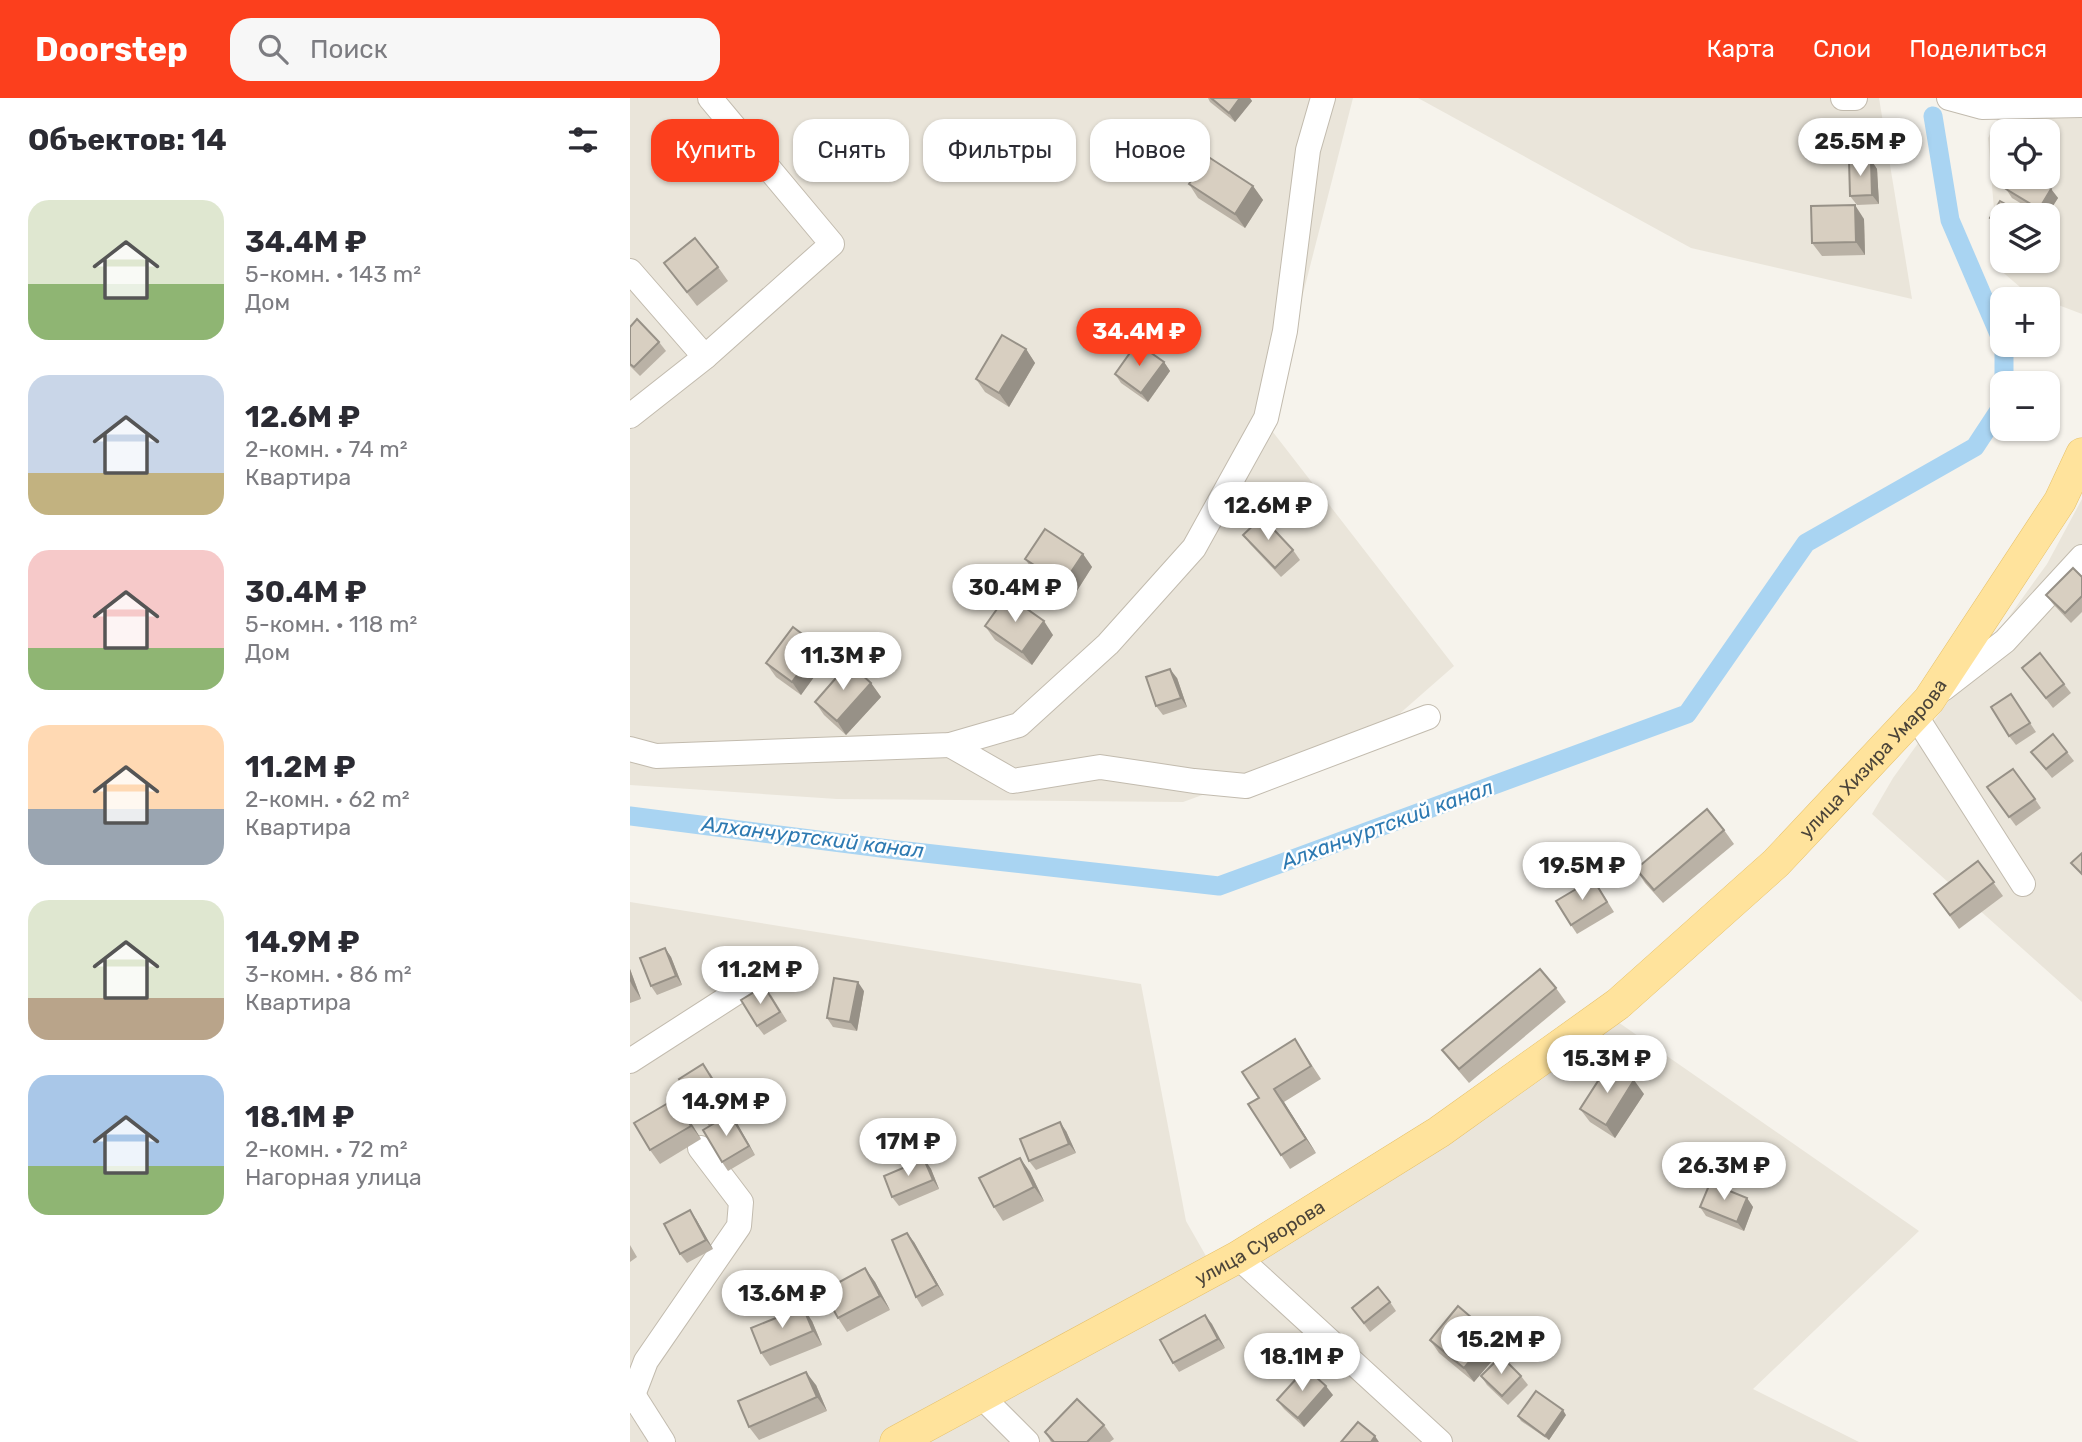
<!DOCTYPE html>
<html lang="ru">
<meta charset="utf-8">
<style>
body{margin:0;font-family:Rubik,sans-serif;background:#f7f7f7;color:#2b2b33;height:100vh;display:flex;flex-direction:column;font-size:26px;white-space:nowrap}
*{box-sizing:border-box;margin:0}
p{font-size:23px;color:#7c7c81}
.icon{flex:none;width:38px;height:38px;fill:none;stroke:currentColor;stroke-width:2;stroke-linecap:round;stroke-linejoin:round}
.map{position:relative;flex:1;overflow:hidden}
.drawer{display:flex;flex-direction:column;background:#fff;width:630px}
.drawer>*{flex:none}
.banner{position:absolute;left:21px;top:21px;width:665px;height:63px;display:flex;gap:14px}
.controls{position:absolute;left:1360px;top:21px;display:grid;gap:14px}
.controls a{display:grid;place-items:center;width:70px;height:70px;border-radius:14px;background:#fff;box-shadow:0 2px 5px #0004;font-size:35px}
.price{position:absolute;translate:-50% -60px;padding:0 16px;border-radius:24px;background:#fff;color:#222;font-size:23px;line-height:46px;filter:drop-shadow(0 2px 4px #0008)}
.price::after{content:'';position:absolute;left:50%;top:42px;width:21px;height:16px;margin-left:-10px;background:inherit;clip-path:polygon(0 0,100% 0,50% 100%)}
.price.selected{background:#fc3f1d;color:#fff}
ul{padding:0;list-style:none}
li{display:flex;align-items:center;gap:21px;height:175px;padding:0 28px}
li span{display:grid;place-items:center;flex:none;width:196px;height:140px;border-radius:21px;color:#555}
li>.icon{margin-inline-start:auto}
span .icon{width:84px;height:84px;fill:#fffc;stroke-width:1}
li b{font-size:30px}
h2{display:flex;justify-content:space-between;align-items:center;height:84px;padding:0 28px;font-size:30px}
.tag{padding:0 24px;border-radius:21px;background:#fff;box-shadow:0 2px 5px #0004;font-size:24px;line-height:63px}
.tag.selected{background:#fc3f1d;color:#fff}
header{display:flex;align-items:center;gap:42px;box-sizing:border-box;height:98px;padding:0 35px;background:#fc3f1d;color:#fff}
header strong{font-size:33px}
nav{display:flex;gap:38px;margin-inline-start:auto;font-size:24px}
.search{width:490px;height:63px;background:#f7f7f7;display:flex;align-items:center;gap:18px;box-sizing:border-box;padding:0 24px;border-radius:21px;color:#7c7c81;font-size:26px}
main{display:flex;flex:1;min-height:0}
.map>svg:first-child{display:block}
.residential{fill:#eae5da;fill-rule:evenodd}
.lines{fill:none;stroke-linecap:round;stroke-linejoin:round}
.canal{stroke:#a9d4f2;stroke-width:19}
.minor-casing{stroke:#c2bbae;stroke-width:26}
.major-casing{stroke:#e6c16a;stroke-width:33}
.minor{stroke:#fff;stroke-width:24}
.major{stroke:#ffe39c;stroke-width:32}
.wall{fill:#bab2a6}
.shaded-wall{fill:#979187}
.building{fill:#d8cfc1;stroke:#979187;stroke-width:2}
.labels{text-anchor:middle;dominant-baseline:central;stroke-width:5;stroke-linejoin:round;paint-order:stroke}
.street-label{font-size:19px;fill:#4b4439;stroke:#fff}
.water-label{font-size:21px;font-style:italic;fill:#2e7ab2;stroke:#fff}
</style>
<header>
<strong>Doorstep</strong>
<div class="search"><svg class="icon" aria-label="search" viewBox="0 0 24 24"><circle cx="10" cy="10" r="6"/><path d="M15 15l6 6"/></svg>Поиск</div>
<nav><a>Карта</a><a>Слои</a><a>Поделиться</a></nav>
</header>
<main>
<section class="drawer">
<h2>Объектов: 14<svg class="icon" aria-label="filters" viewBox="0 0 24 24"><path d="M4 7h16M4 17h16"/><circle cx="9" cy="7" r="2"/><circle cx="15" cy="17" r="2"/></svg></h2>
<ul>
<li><span style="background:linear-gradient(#dfe7d0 60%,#8fb573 0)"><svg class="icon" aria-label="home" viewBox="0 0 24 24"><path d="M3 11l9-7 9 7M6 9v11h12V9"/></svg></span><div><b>34.4M ₽</b><p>5-комн. · 143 m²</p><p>Дом</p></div></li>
<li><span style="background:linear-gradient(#c9d6e8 70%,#c2b280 0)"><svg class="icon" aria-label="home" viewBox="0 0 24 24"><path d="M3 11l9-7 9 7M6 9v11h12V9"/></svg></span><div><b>12.6M ₽</b><p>2-комн. · 74 m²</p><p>Квартира</p></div></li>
<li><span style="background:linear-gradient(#f6c9c9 70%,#8fb573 0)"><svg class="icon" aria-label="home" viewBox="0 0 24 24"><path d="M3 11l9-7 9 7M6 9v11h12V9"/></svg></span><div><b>30.4M ₽</b><p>5-комн. · 118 m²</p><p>Дом</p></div></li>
<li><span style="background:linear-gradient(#ffd9b3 60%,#9aa5b1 0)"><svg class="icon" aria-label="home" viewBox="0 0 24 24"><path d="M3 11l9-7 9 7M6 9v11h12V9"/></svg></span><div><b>11.2M ₽</b><p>2-комн. · 62 m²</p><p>Квартира</p></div></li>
<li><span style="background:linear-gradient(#dfe7d0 70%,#b9a48a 0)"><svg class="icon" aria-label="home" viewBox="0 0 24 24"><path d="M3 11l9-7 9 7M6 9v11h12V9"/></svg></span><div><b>14.9M ₽</b><p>3-комн. · 86 m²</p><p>Квартира</p></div></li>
<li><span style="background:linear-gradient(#a9c7e8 65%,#8fb573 0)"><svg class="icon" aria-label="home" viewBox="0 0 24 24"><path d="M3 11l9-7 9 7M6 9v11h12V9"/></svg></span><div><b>18.1M ₽</b><p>2-комн. · 72 m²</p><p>Нагорная улица</p></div></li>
</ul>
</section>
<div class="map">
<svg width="1452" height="1344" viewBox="0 0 1452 1344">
<rect width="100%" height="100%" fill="#f6f3ec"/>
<g class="residential">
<path d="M0 0H723L639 329 824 568 751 632 553 704 207 701 0 687Z"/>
<path d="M788 0H1249L1282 201 1061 150Z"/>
<path d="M1378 0H1452V216L1397 195 1369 171 1358 40ZM1372 33H1418V79H1372ZM1372 117H1418V163H1372Z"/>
<path d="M1452 401V904L1242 716 1263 680 1417 466Z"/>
<path d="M0 804 511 886 556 1123 584 1172 975 915 1289 1133 1123 1291 1229 1344H0Z"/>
</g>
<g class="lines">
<g class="canal">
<path d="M1303 18 1320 122 1372 243"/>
<path d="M1374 247V285"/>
<path d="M0 718 259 751 589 788 1057 616 1176 445 1345 349 1372 308"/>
</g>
<g class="minor-casing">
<g id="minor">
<path d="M1213 0H1225"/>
<path d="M1319 0 1352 9 1452 7"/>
<path d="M0 173 75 259"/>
<path d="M0 318 75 259 202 146 80 0"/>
<path d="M1313 591 1375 543 1452 459"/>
<path d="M1285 617 1393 786"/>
<path d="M320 647 383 683 470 669 564 683 616 688 798 619"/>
<path d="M0 651 26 658 320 647 389 627 478 546 564 450 636 320 655 233 678 52 693 0"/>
<path d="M0 963 118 887"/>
<path d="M608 1159 810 1344"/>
<path d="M0 1292 33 1344"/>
<path d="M3 1297 16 1263 109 1128 111 1104 70 1050"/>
<path d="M351 1298 397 1344"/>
</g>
</g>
<g class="major-casing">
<g id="major">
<path id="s1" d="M266 1344 608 1159 809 1034 988 906 1146 765 1299 602 1430 403 1452 356"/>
</g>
</g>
<use href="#minor" class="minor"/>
<use href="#major" class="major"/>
</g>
<g class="wall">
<path d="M578 0H620L622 3 605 24 580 4Z"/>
<path d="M1241 62 1247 71 1249 106 1227 107 1220 98Z"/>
<path d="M559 86 623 88 633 102 615 130 568 100Z"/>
<path d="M1376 91H1421L1428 100 1417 117H1410L1382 100Z"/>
<path d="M1372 117V132L1367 129 1360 120Z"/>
<path d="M1234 121 1235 157 1192 158 1182 145Z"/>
<path d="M34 165 88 169 98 183 67 208Z"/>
<path d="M0 229 29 244 36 253 10 278 0 268Z"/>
<path d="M396 251 405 265 379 309 355 294 346 281Z"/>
<path d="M534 264 540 273 518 304 491 285 485 276Z"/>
<path d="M613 437 663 452 670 462 651 479 620 446Z"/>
<path d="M453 456 462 469 443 499 405 475 395 461Z"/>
<path d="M1452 479V514L1441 525 1423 506 1416 497Z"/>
<path d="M355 528 423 537 402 567 365 542Z"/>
<path d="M188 548 197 561 171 597 146 579 136 565Z"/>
<path d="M1392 570 1434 586 1441 595 1423 610Z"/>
<path d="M547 580 557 609 533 617 526 608Z"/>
<path d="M241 585 251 599 216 637 194 617 185 604Z"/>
<path d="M1381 596 1406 634 1386 647 1379 638Z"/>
<path d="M1401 654H1437L1444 663 1422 680Z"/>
<path d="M1357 689 1405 701 1411 710 1386 728Z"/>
<path d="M1094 732 1104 746 1033 805 1015 785 1006 771Z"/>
<path d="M1348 763 1373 798 1329 831 1304 796Z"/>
<path d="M969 790 984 814 947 836 941 827Z"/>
<path d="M35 850 41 859 52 887 27 897 21 888Z"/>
<path d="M0 871 11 901 0 905Z"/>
<path d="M926 890 936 904 839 985 822 965 812 952Z"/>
<path d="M234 893 227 933 203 929 197 920Z"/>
<path d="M141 897 157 923 134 937 127 928Z"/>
<path d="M674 955 691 981 654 1004 686 1055 660 1071 651 1057 629 1000Z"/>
<path d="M80 975 104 1014 100 1016 125 1057 98 1073 92 1064 79 1028 73 1020Z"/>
<path d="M1014 996 985 1040 960 1024 950 1011Z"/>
<path d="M55 1015 71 1041 30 1066 20 1052Z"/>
<path d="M436 1033 446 1055 406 1072 399 1063Z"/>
<path d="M390 1060 400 1074 414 1103 373 1123 364 1109Z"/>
<path d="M294 1061 301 1071 309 1091 269 1108 262 1099Z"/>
<path d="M1117 1100 1123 1109 1114 1133 1076 1118 1070 1109Z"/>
<path d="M66 1121 83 1151 57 1165 50 1156Z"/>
<path d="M284 1144 314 1197 292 1209 286 1199Z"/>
<path d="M0 1147 7 1159 0 1164Z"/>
<path d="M235 1170 245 1184 260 1212 217 1234 208 1220Z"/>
<path d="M760 1204 766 1213 740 1234 722 1210Z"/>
<path d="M575 1217 595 1250 549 1274 543 1265Z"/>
<path d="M182 1223 192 1247 140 1268 131 1255Z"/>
<path d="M800 1242 872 1251 844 1284 809 1255Z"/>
<path d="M851 1278H891L898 1287 878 1307 857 1287Z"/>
<path d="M186 1287 197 1313 129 1342 119 1329Z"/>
<path d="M703 1297 674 1329 654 1311 647 1302Z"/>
<path d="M936 1317 919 1342 891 1323 888 1318Z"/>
<path d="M474 1327 484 1341 480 1344H421L415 1334Z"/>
</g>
<g class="shaded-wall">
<path d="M610 0H620L622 3 605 24 599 15Z"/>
<path d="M1241 62 1247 71 1249 106 1242 97Z"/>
<path d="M623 88 633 102 615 130 605 116Z"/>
<path d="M1421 91 1428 100 1417 117H1413L1409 111Z"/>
<path d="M1225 107 1234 121 1235 157 1226 144Z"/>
<path d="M396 251 405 265 379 309 369 295Z"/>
<path d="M534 264 540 273 518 304 511 295Z"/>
<path d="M453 456 462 469 443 499 433 486Z"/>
<path d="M414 523 423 537 402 567 392 554Z"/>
<path d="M188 548 197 561 171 597 162 584Z"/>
<path d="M540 571 547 580 557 609 551 600Z"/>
<path d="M241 585 251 599 216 637 207 623Z"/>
<path d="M35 850 41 859 52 887 46 878Z"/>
<path d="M0 871 11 901 2 887 0 883Z"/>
<path d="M228 884 234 893 227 933 220 924Z"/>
<path d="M1004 982 1014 996 985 1040 976 1027Z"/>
<path d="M644 991 654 1004 686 1055 676 1041Z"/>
<path d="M45 1001 55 1015 71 1041 61 1028Z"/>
<path d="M100 1016 107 1025 125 1057 119 1048Z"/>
<path d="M430 1024 436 1033 446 1055 439 1046Z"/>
<path d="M390 1060 400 1074 414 1103 404 1089Z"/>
<path d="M294 1061 301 1071 309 1091 303 1082Z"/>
<path d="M1117 1100 1123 1109 1114 1133 1107 1124Z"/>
<path d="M60 1112 66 1121 83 1151 76 1142Z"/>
<path d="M277 1135 284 1144 314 1197 307 1187Z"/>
<path d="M235 1170 245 1184 260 1212 250 1198Z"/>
<path d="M173 1209 182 1223 192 1247 183 1233Z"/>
<path d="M575 1217 582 1226 595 1250 588 1241Z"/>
<path d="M862 1237 872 1251 844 1284 834 1270Z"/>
<path d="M176 1274 186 1287 197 1313 187 1299Z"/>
<path d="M696 1288 703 1297 674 1329 668 1320Z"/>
<path d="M933 1312 936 1317 919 1342 915 1338Z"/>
<path d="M745 1338 749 1344H741Z"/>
</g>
<g class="building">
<path d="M581 0H610L599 15Z"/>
<path d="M577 58 623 88 605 116 559 86Z"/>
<path d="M1219 62H1241L1242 97 1220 98Z"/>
<path d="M1383 79H1402L1421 91 1409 111 1376 91Z"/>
<path d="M1370 103 1395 117H1372V127L1360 120Z"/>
<path d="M1225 107 1226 144 1182 145 1181 108Z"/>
<path d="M65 140 88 169 57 194 34 165Z"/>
<path d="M7 221 29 244 4 269 0 266V229Z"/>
<path d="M372 237 396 251 369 295 346 281Z"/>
<path d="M507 245 534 264 511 295 485 276Z"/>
<path d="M632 419 663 452 645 470 613 437Z"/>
<path d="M415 431 453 456 433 486 395 461Z"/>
<path d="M1443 470 1452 479V498L1435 515 1416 497Z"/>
<path d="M377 497 414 523 392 554 355 528Z"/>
<path d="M163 529 188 548 162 584 136 565Z"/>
<path d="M1410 555 1434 586 1416 600 1392 570Z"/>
<path d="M219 565 241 585 207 623 185 604Z"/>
<path d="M540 571 551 600 526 608 516 579Z"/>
<path d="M1381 596 1400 625 1379 638 1361 609Z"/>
<path d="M1423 636 1437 654 1416 671 1401 654Z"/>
<path d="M1383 671 1405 701 1379 719 1357 689Z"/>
<path d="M1077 711 1094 732 1024 792 1006 771Z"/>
<path d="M1452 755V776L1441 765Z"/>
<path d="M1348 763 1364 784 1320 817 1304 796Z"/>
<path d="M963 781 977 804 941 827 926 803Z"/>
<path d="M35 850 46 878 21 888 10 860Z"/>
<path d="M910 871 926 890 829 971 812 952Z"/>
<path d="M204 880 228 884 220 924 197 920Z"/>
<path d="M134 888 150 914 127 928 111 902Z"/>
<path d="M665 941 681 968 644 991 676 1041 651 1057 618 1006 629 1000 612 974Z"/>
<path d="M73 966 97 1005 73 1020 49 981Z"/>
<path d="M979 966 1004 982 976 1027 950 1011Z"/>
<path d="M45 1001 61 1028 20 1052 4 1025Z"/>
<path d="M100 1016 119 1048 92 1064 73 1032Z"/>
<path d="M430 1024 439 1046 399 1063 390 1041Z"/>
<path d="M390 1060 404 1089 364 1109 349 1080Z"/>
<path d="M294 1061 303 1082 262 1099 254 1078Z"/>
<path d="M1080 1085 1117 1100 1107 1124 1070 1109Z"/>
<path d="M60 1112 76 1142 50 1156 34 1126Z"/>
<path d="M277 1135 307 1187 286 1199 262 1142Z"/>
<path d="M235 1170 250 1198 208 1220 193 1193Z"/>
<path d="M748 1189 760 1204 734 1225 722 1210Z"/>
<path d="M828 1208 862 1237 834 1270 800 1242Z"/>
<path d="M173 1209 183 1233 131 1255 121 1230Z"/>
<path d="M575 1217 588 1241 543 1265 530 1242Z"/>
<path d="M871 1258 891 1278 872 1298 851 1278Z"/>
<path d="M676 1270 696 1288 668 1320 647 1302Z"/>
<path d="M176 1274 187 1299 119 1329 108 1303Z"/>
<path d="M906 1293 933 1312 915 1338 888 1318Z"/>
<path d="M447 1301 474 1327 457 1344H424L415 1334Z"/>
<path d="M728 1324 745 1338 741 1344H711Z"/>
</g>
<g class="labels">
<g class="street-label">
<text stroke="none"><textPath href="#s1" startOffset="1200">улица Хизира Умарова</textPath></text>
<text stroke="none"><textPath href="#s1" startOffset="415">улица Суворова</textPath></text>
</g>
<g class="water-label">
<text transform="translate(757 726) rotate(-20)">Алханчуртский канал</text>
<text transform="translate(183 739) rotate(7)">Алханчуртский канал</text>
</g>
</g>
</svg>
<div class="controls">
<a><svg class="icon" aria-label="locate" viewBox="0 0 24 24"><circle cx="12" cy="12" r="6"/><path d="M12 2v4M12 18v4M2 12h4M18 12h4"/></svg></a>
<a><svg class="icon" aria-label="layers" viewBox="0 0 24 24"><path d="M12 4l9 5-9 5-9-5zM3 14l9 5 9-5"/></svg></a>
<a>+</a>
<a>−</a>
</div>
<b class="price" style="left:1230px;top:80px">25.5M ₽</b>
<b class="price selected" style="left:509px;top:270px">34.4M ₽</b>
<b class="price" style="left:638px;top:444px">12.6M ₽</b>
<b class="price" style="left:385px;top:526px">30.4M ₽</b>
<b class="price" style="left:213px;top:594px">11.3M ₽</b>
<b class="price" style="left:952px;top:804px">19.5M ₽</b>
<b class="price" style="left:130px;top:908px">11.2M ₽</b>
<b class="price" style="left:977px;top:997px">15.3M ₽</b>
<b class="price" style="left:96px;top:1040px">14.9M ₽</b>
<b class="price" style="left:278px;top:1080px">17M ₽</b>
<b class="price" style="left:1094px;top:1104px">26.3M ₽</b>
<b class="price" style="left:152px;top:1232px">13.6M ₽</b>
<b class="price" style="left:871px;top:1278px">15.2M ₽</b>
<b class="price" style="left:672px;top:1295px">18.1M ₽</b>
<div class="banner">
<a class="tag selected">Купить</a>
<a class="tag">Снять</a>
<a class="tag">Фильтры</a>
<a class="tag">Новое</a>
</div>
</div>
</main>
